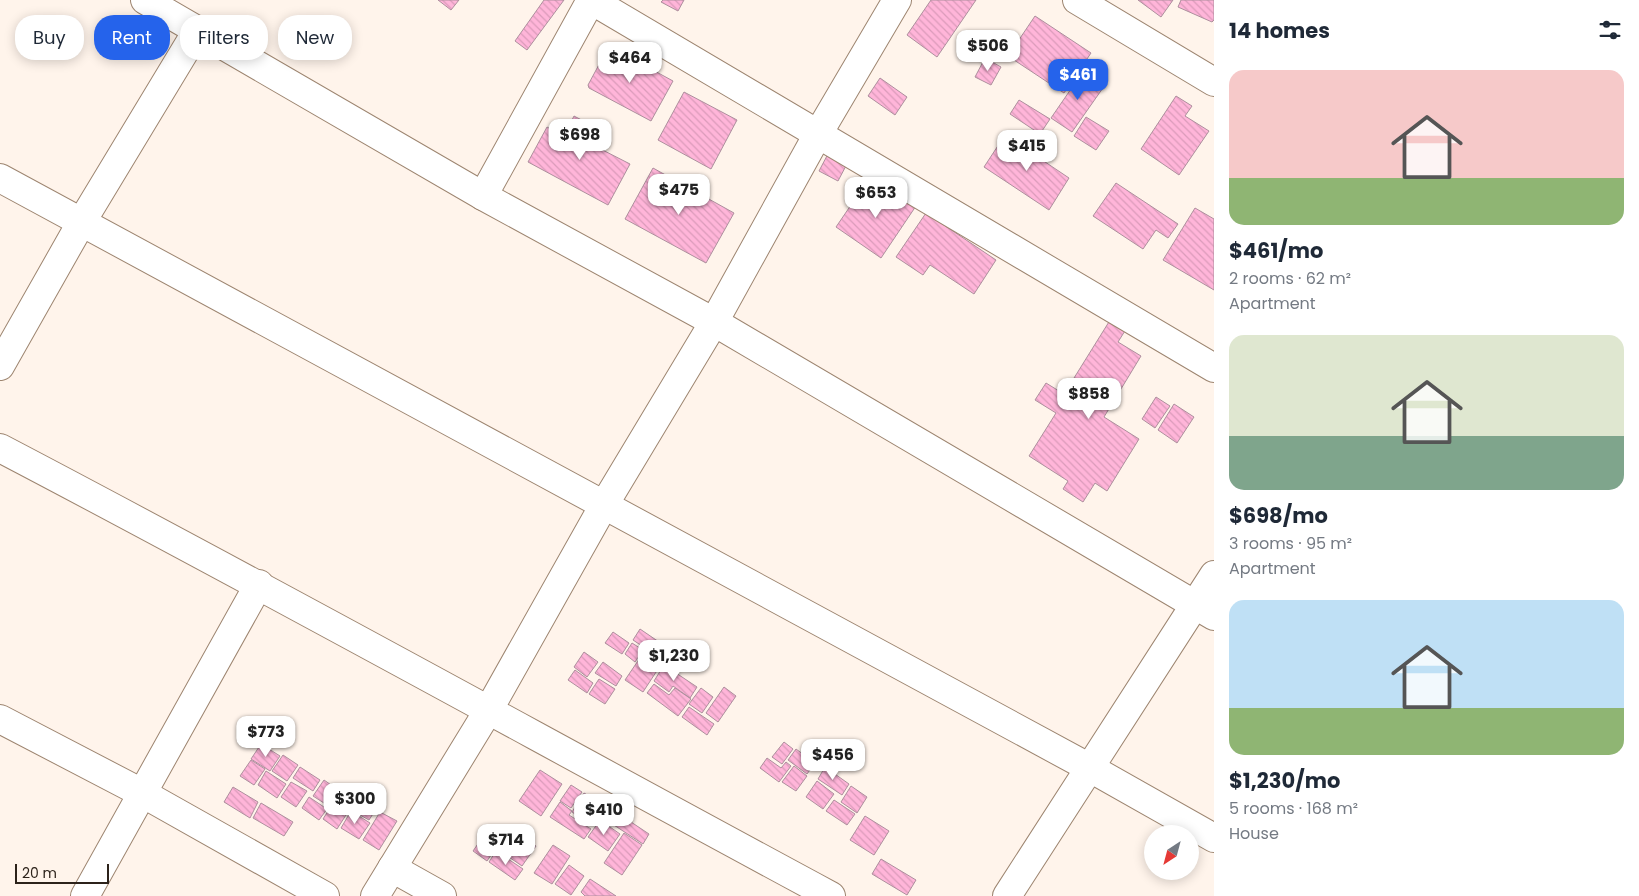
<!DOCTYPE html>
<meta charset="utf-8">
<style>
body{margin:0;font-family:Poppins,sans-serif;background:#f6f6f7;color:#1f2937;height:100vh;display:flex;flex-direction:column;font-size:19px;white-space:nowrap}
*{box-sizing:border-box;margin:0}
p{font-size:16px;color:#747a83}
.icon{flex:none;width:28px;height:28px;fill:none;stroke:currentColor;stroke-width:2;stroke-linecap:round;stroke-linejoin:round}
.map{position:relative;flex:1;overflow:hidden}
.side{display:flex;flex-direction:column;background:#fff;width:425px}
.side>*{flex:none}
.hud{position:absolute;left:15px;top:15px;width:475px;height:45px;display:flex;gap:10px}
.needle{width:32px;rotate:216deg}
.tools{position:absolute;left:1144px;top:825px;display:grid;gap:10px}
.tools a{display:grid;place-items:center;width:55px;height:55px;border-radius:50%;background:#fff;box-shadow:0 2px 12px #0003;font-size:25px}
.scale{position:absolute;left:15px;bottom:12px;width:94px;box-sizing:border-box;padding-left:5px;border:2px solid #2c221a;border-top:0;font-size:14px;line-height:18px;white-space:nowrap;color:#2c221a;-webkit-text-stroke:4px #fff4eb;paint-order:stroke}
.price{position:absolute;translate:-50% -42px;padding:0 11px;border-radius:10px;background:#fff;color:#222;font-size:16px;line-height:32px;filter:drop-shadow(0 1px 2px #0008)}
.price::after{content:'';position:absolute;left:50%;top:30px;width:15px;height:11px;margin-left:-8px;background:inherit;clip-path:polygon(0 0,100% 0,50% 100%)}
.price.selected{background:#2563eb;color:#fff}
ul{padding:0;list-style:none}
li{display:grid;align-content:center;gap:10px;height:265px;padding:0 15px}
li span{display:grid;place-items:center;height:155px;border-radius:15px;color:#555}
li>.icon{margin-inline-start:auto}
span .icon{width:90px;height:90px;fill:#fffc;stroke-width:1}
li b{font-size:21px}
h2{display:flex;justify-content:space-between;align-items:center;height:60px;padding:0 15px;font-size:21px}
.chip{padding:0 18px;border-radius:20px;background:#fff;box-shadow:0 2px 12px #0003;font-size:18px;line-height:45px}
.chip.selected{background:#2563eb;color:#fff}
main{display:flex;flex:1;min-height:0}
.map>svg:first-child{display:block}
.building{fill:url(#building-back-hatch);stroke:#ad8f9d}
.lines{fill:none;stroke-linecap:round;stroke-linejoin:round}
.minor-casing{stroke:#9d8570;stroke-width:30}
.minor{stroke:#fff;stroke-width:28}
</style>
<main>
<div class="map">
<svg width="1214" height="896" viewBox="0 0 1214 896">
<defs>
<pattern id="building-back-hatch" width="6" height="6" patternUnits="userSpaceOnUse" patternTransform="scale(1.25)"><rect width="6" height="6" fill="#ffb5d9"/><path d="M-1 5l2 2M0 0l6 6M5-1l2 2" fill="none" stroke="#db9bba"/></pattern>
</defs>
<rect width="100%" height="100%" fill="#fff4eb"/>
<g class="building">
<path d="M438 0H459L451 10Z"/>
<path d="M544 0H564L527 50 515 41Z"/>
<path d="M663 0H684L678 11 661 2Z"/>
<path d="M931 0H976L937 57 907 35Z"/>
<path d="M1138 0H1173L1161 17Z"/>
<path d="M1181 0H1214V20L1212 22 1178 7Z"/>
<path d="M1035 16 1091 53 1064 93 1008 56Z"/>
<path d="M609 46 673 81 651 121 589 88 588 85Z"/>
<path d="M985 58 1001 67 991 85 975 77Z"/>
<path d="M1084 70 1105 85 1072 132 1051 118Z"/>
<path d="M880 78 907 97 895 115 868 96Z"/>
<path d="M684 92 737 120 711 169 658 140Z"/>
<path d="M1176 96 1192 106 1185 116 1209 131 1179 175 1141 149Z"/>
<path d="M1019 100 1050 119 1040 134 1010 114Z"/>
<path d="M574 116 593 126 585 141 630 164 608 205 528 162 547 127 564 136Z"/>
<path d="M1086 117 1109 131 1096 150 1074 136Z"/>
<path d="M1005 135 1069 178 1049 210 984 167Z"/>
<path d="M829 152 848 162 838 181 819 171Z"/>
<path d="M653 168 734 213 706 263 625 219Z"/>
<path d="M866 183 893 201 900 191 918 203 881 258 836 227Z"/>
<path d="M1116 183 1178 224 1168 238 1156 230 1143 249 1093 216Z"/>
<path d="M1195 208 1214 219V290L1163 260Z"/>
<path d="M926 213 996 260 974 294 930 265 923 275 896 257Z"/>
<path d="M1112 317 1128 326 1118 342 1141 356 1104 417 1139 439 1107 491 1095 483 1083 502 1063 489 1068 481 1029 456 1056 413 1035 400 1046 383 1085 407 1095 391 1074 378Z"/>
<path d="M1156 397 1170 406 1155 428 1142 419Z"/>
<path d="M1174 404 1194 417 1177 443 1158 430Z"/>
<path d="M640 629 665 646 657 656 633 640Z"/>
<path d="M613 632 629 643 622 654 605 643Z"/>
<path d="M632 643 643 650 635 662 625 654Z"/>
<path d="M584 652 598 662 587 677 574 667Z"/>
<path d="M644 652 662 663 643 692 625 680Z"/>
<path d="M603 662 622 676 616 686 595 673Z"/>
<path d="M664 665 697 687 690 698 673 686 669 692 654 681Z"/>
<path d="M575 670 593 683 587 693 568 680Z"/>
<path d="M599 679 615 689 605 704 589 694Z"/>
<path d="M654 684 669 695 675 688 691 699 678 716 647 693Z"/>
<path d="M724 687 736 696 718 722 706 713Z"/>
<path d="M701 688 713 697 702 713 689 704Z"/>
<path d="M689 707 714 724 707 735 682 717Z"/>
<path d="M784 742 793 749 782 764 772 757Z"/>
<path d="M261 744 280 756 270 771 251 759Z"/>
<path d="M796 749 815 763 807 774 788 760Z"/>
<path d="M283 755 298 765 287 781 272 771Z"/>
<path d="M767 758 781 768 786 762 791 766 779 782 760 768Z"/>
<path d="M251 760 265 769 254 785 240 776Z"/>
<path d="M794 766 807 776 796 791 782 782Z"/>
<path d="M300 767 320 780 313 791 293 778Z"/>
<path d="M825 767 849 784 842 795 818 779Z"/>
<path d="M540 770 562 784 541 816 519 801Z"/>
<path d="M266 771 286 784 277 798 258 785Z"/>
<path d="M324 780 337 789 327 805 313 796Z"/>
<path d="M817 781 834 794 823 809 806 797Z"/>
<path d="M291 782 307 791 296 807 281 797Z"/>
<path d="M571 785 582 792 571 808 560 801Z"/>
<path d="M851 786 867 797 857 813 841 802Z"/>
<path d="M233 787 258 802 250 818 224 802Z"/>
<path d="M342 789 355 798 346 812 333 803Z"/>
<path d="M584 793 602 804 589 824 572 812Z"/>
<path d="M309 797 327 809 319 820 302 808Z"/>
<path d="M358 798 376 809 369 820 351 810Z"/>
<path d="M834 800 855 814 847 825 826 811Z"/>
<path d="M560 802 572 811 569 815 591 829 584 839 550 817Z"/>
<path d="M261 803 293 822 284 836 253 818Z"/>
<path d="M332 805 346 815 337 829 323 819Z"/>
<path d="M607 806 649 834 643 844 600 816Z"/>
<path d="M351 811 370 823 359 839 341 828Z"/>
<path d="M380 812 397 821 379 850 363 840Z"/>
<path d="M865 816 889 831 874 855 850 840Z"/>
<path d="M600 820 620 834 608 851 588 837Z"/>
<path d="M517 833 536 846 522 866 503 853Z"/>
<path d="M624 833 642 845 622 875 604 863Z"/>
<path d="M484 835 498 845 487 861 473 851Z"/>
<path d="M553 845 570 856 552 884 534 873Z"/>
<path d="M496 851 523 869 515 880 489 862Z"/>
<path d="M881 859 916 880 907 895 872 874Z"/>
<path d="M569 865 584 876 571 895 555 884Z"/>
<path d="M590 879 616 896H585L581 892Z"/>
</g>
<g class="lines">
<g class="minor-casing">
<g id="minor">
<path d="M145 0 483 196 714 322 1214 616"/>
<path d="M591 0 1214 368"/>
<path d="M1077 0 1214 82"/>
<path d="M0 178 1090 768 1214 838"/>
<path d="M483 196 591 0"/>
<path d="M0 366 81 223 197 31"/>
<path d="M0 448C279 594 554 747 831 896"/>
<path d="M0 719 142 793 325 896"/>
<path d="M392 868 442 896"/>
<path d="M85 896 259 584"/>
<path d="M375 896 488 711 604 505 714 322 818 134 897 0"/>
<path d="M1007 896 1214 575"/>
</g>
</g>
<use href="#minor" class="minor"/>
</g>
</svg>
<div class="tools">
<a><svg class="needle" viewBox="-14 -14 28 28"><path d="M0-13l5 13h-10z" fill="#e53935"/><path d="M0 13l5-13h-10z" fill="#747a83"/></svg></a>
</div>
<div class="scale">20 m</div>
<b class="price" style="left:988px;top:72px">$506</b>
<b class="price" style="left:630px;top:84px">$464</b>
<b class="price selected" style="left:1078px;top:101px">$461</b>
<b class="price" style="left:580px;top:161px">$698</b>
<b class="price" style="left:1027px;top:172px">$415</b>
<b class="price" style="left:679px;top:216px">$475</b>
<b class="price" style="left:876px;top:219px">$653</b>
<b class="price" style="left:1089px;top:420px">$858</b>
<b class="price" style="left:674px;top:682px">$1,230</b>
<b class="price" style="left:266px;top:758px">$773</b>
<b class="price" style="left:833px;top:781px">$456</b>
<b class="price" style="left:355px;top:825px">$300</b>
<b class="price" style="left:604px;top:836px">$410</b>
<b class="price" style="left:506px;top:866px">$714</b>
<div class="hud">
<a class="chip">Buy</a>
<a class="chip selected">Rent</a>
<a class="chip">Filters</a>
<a class="chip">New</a>
</div>
</div>
<section class="side">
<h2>14 homes<svg class="icon" aria-label="filters" viewBox="0 0 24 24"><path d="M4 7h16M4 17h16"/><circle cx="9" cy="7" r="2"/><circle cx="15" cy="17" r="2"/></svg></h2>
<ul>
<li><span style="background:linear-gradient(#f6c9c9 70%,#8fb573 0)"><svg class="icon" aria-label="home" viewBox="0 0 24 24"><path d="M3 11l9-7 9 7M6 9v11h12V9"/></svg></span><div><b>$461/mo</b><p>2 rooms · 62 m²</p><p>Apartment</p></div></li>
<li><span style="background:linear-gradient(#dfe7d0 65%,#7fa58c 0)"><svg class="icon" aria-label="home" viewBox="0 0 24 24"><path d="M3 11l9-7 9 7M6 9v11h12V9"/></svg></span><div><b>$698/mo</b><p>3 rooms · 95 m²</p><p>Apartment</p></div></li>
<li><span style="background:linear-gradient(#bfe0f5 70%,#8fb573 0)"><svg class="icon" aria-label="home" viewBox="0 0 24 24"><path d="M3 11l9-7 9 7M6 9v11h12V9"/></svg></span><div><b>$1,230/mo</b><p>5 rooms · 168 m²</p><p>House</p></div></li>
</ul>
</section>
</main>
